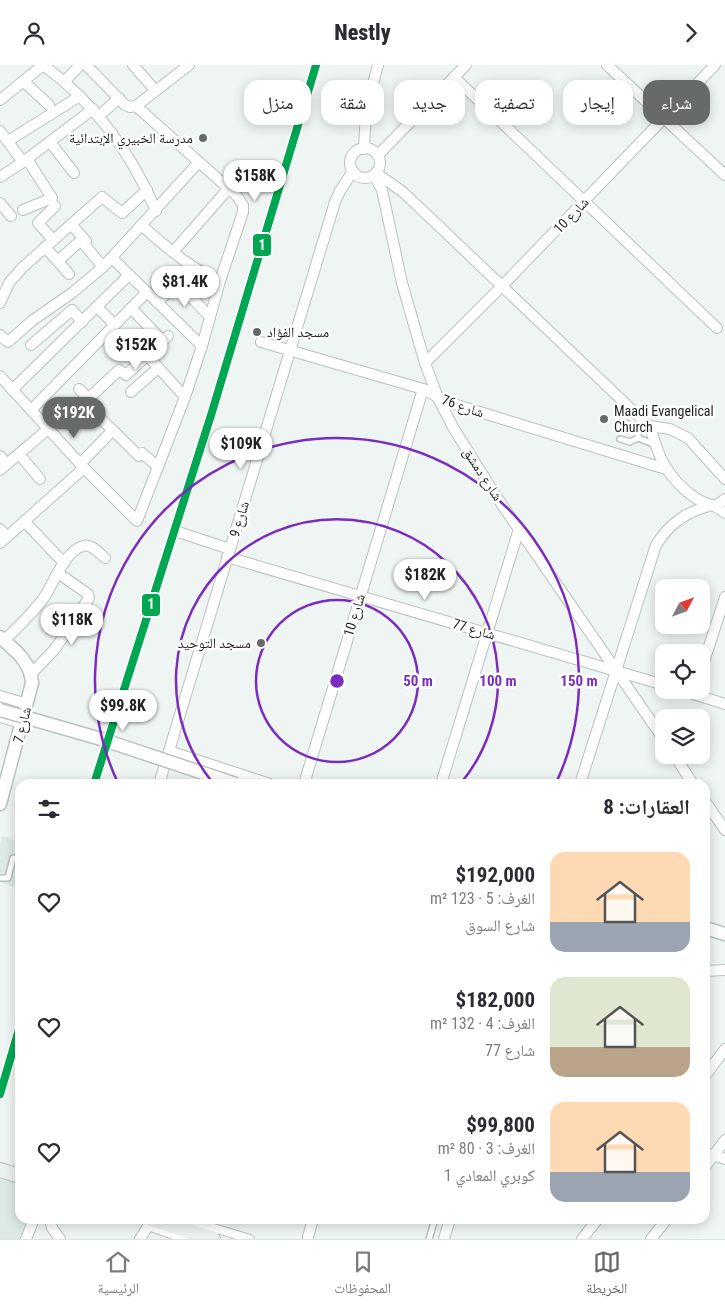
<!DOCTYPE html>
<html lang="ar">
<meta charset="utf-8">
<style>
body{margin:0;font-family:"Roboto Condensed","Noto Naskh Arabic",sans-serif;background:#f7f7f7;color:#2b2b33;direction:rtl;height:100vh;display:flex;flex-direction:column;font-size:19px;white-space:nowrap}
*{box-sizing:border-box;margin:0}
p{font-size:16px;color:#7c7c81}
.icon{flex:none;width:28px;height:28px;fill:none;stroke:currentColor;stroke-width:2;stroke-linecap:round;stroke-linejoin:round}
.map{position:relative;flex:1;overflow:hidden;direction:ltr}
.details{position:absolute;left:15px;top:714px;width:695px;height:445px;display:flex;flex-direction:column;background:#fff;border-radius:15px;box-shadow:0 2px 12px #0003;direction:rtl}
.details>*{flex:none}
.top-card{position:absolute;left:15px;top:15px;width:695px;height:45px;direction:rtl;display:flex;gap:10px}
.needle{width:32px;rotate:49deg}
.controls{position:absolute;left:655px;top:514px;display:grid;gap:10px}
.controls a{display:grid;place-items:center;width:55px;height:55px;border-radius:10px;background:#fff;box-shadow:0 2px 12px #0003;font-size:25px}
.price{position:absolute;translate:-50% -42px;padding:0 11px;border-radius:18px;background:#fff;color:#222;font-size:16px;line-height:32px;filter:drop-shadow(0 1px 2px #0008)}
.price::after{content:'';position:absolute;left:50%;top:30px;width:15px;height:11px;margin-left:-8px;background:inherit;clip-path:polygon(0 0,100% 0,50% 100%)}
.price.on{background:#666b6a;color:#fff}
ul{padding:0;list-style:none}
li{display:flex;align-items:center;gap:15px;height:125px;padding:0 20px}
li span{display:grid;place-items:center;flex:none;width:140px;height:100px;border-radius:15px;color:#555}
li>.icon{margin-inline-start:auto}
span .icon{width:60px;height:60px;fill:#fffc;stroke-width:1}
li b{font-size:21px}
h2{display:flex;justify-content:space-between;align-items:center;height:60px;padding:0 20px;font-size:21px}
.chip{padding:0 18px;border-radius:15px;background:#fff;box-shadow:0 2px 12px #0003;font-size:18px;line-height:45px}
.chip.on{background:#666b6a;color:#fff}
header{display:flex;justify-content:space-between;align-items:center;height:65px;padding:0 20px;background:#fff;font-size:22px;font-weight:800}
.tabs{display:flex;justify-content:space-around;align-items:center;height:70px;border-top:1px solid #e1e1e2;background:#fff;font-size:14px;color:#7c7c81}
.tabs a{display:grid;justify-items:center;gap:2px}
.tabs .on{color:#666b6a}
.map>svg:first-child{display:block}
.built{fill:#dce9e4}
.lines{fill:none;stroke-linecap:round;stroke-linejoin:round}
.service-casing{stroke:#bcc1bf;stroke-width:8}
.pedestrian-casing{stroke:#bcc1bf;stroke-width:10}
.minor-casing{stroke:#bcc1bf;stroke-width:12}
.tertiary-casing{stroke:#bcc1bf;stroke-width:15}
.secondary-casing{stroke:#bcc1bf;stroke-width:16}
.service{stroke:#fdfefd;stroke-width:5}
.pedestrian{stroke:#fdfefd;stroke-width:8}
.minor{stroke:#fdfefd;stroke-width:10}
.tertiary{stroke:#fdfefd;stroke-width:12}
.secondary{stroke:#ecf1ef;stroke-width:14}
.tertiary-bridge-casing{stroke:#bcc1bf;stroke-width:15;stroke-linecap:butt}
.tertiary-bridge{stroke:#fdfefd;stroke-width:12}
.metro-1-casing{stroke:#fff;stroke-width:11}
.metro-1{stroke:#00a651;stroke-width:8}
.ring{fill:none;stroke:#7b2cbf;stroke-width:2.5}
.poi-dot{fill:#666b6a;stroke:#fff;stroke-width:2}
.labels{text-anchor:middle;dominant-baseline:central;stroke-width:5;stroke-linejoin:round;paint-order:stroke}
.poi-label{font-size:14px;fill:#1d2120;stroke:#fff;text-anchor:end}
.street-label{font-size:14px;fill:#1d2120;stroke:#fff}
.centre{fill:#7b2cbf;stroke:#fff;stroke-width:2.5}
.ring-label{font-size:15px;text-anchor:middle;font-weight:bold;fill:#7b2cbf;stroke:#fff;stroke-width:5;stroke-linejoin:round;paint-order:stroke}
.line-badge{stroke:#fff;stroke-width:2}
.badge-label{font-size:14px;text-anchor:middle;font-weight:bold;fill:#fff}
</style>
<header><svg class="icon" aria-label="forward" viewBox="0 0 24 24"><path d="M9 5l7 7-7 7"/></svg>Nestly<svg class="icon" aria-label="person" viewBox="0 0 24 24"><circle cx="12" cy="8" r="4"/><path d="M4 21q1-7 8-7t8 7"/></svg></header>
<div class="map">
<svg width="725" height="1174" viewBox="0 0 725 1174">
<rect width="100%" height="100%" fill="#eff5f2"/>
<g class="built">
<path d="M2 771 20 777V824L0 817V779Z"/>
<path d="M0 1113 20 1119V1154H30L24 1174H0Z"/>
</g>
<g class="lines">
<g class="service-casing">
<g id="service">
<path d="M638 373 656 380"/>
<path d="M620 374 630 377 638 373V366L636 363 626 358"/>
<path d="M0 813H8L13 793"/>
<path d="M429 1174 435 1154"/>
</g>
</g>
<g class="pedestrian-casing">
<g id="pedestrian">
<path d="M184 1154 250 1174"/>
<path d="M148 1161 185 1174"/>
</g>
</g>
<g class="minor-casing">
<g id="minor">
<path d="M43 0C95 38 131 87 156 146"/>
<path d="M86 0 125 40 130 42 136 41 189 0"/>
<path d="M133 0 155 25"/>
<path d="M607 0 725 110"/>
<path d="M454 12 717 263"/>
<path d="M23 16 49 40"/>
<path d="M65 16 80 0"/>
<path d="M0 35 43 0"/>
<path d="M99 51 119 33"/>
<path d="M0 66 23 97"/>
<path d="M8 76 80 31"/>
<path d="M50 77 74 108"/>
<circle cx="365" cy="98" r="15"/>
<path d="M364 84 366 45 378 0"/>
<path d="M378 90 466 0"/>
<path d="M376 108 403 127 649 361C655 375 658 392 667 404 676 418 695 437 712 440 717 441 721 437 725 434"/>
<path d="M374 110 382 125 402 218 425 298 438 333 454 364 496 431 664 675"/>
<path d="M0 112 23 97 93 44"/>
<path d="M0 138 11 151"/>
<path d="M23 145 52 133 27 94"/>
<path d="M71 159 86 176 84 179 103 202"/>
<path d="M142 161C167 182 189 203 220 216"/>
<path d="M53 175 38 158 55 141"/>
<path d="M45 182 69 209"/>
<path d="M173 187 229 123"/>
<path d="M112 193 202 281"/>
<path d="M58 196 79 177"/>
<path d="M178 218 210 252"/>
<path d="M157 237 178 218 192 202"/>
<path d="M0 238 9 218 22 203 102 132 122 148 147 125"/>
<path d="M97 242 115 260"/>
<path d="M131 243 156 269"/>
<path d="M0 270 8 277 33 255 72 228 103 202 199 97"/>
<path d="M261 277 423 324 447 337 666 404"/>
<path d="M31 280 72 245 82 257"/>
<path d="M147 290 185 332"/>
<path d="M425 298 502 221 715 0"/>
<path d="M0 311 84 403 137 456 185 332 202 281 220 216 243 147V140L236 130 136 41"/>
<path d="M79 324 99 345 96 349 139 391 142 388 158 402"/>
<path d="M12 325 129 210"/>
<path d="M131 327 158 303"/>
<path d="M88 334 119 305 126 310 168 271"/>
<path d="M31 345 147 227"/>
<path d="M649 361 670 364 688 373 725 414"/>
<path d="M19 389 40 414"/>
<path d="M0 391 7 399"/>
<path d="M80 399 113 365"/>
<path d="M0 405 48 364"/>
<path d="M24 456 64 498"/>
<path d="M0 464 7 472"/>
<path d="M175 466 230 484"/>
<path d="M0 478 84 403"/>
<path d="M227 492 664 620"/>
<path d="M4 576C17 562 40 542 48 526 55 513 67 485 83 481 91 478 99 488 105 493"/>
<path d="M701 606 725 532"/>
<path d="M31 609 55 584 89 533 88 529 58 508"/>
<path d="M681 625 725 639"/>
<path d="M0 631 27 639"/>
<path d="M0 652 22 658"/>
<path d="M169 686 270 719"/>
<path d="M674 690 693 719"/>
<path d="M159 719 335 137 340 126 353 106"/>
<path d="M304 719 423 324"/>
<path d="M441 719 519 464"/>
<path d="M580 719 656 480C670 458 687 446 713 440L725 448"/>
<path d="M705 736 725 765"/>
<path d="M705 906 725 905"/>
<path d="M705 1011 725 984"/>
<path d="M705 1088 725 1094"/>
<path d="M705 1102 725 1075"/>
<path d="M50 1154 52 1163 60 1174"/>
<path d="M308 1172 313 1154"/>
<path d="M26 1174 34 1154"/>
<path d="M140 1174 148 1161 150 1154"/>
<path d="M444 1174 450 1154"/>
<path d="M582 1174 598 1154"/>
<path d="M651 1174 667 1154"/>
</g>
</g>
<g class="tertiary-casing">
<g id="tertiary">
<path d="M0 572C15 585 31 597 32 618L0 739"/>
<path d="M705 863 725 869"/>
</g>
</g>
<g class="secondary-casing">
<g id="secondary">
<path d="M0 1105 20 1111"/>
<path d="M152 1154 213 1174"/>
</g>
</g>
<use href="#service" class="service"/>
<use href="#pedestrian" class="pedestrian"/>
<use href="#minor" class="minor"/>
<use href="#tertiary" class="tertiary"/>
<use href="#secondary" class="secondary"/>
<g class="tertiary-bridge-casing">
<path id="tertiary-bridge" d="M0 645 101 674 236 719"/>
</g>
<use href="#tertiary-bridge" class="tertiary-bridge"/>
<g class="metro-1-casing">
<g id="metro-1">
<path d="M94 719 212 347 316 0"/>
<path d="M0 1029 20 961"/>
</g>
</g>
<use href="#metro-1" class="metro-1"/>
</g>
<g class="ring">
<circle cx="337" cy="616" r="81"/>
<path d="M213 718A161 161 0 1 1 461 718"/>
<path d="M118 718A242 242 0 1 1 556 718"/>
</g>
<g class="poi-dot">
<circle cx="203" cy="73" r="5"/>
<circle cx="257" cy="267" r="5"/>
<circle cx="604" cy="354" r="5"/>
<circle cx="261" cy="578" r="5"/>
</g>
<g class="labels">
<g class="poi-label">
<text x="193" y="73">مدرسة الخبيري الإبتدائية</text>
<text x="267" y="267" text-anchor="start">مسجد الفؤاد</text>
<text x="614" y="346" text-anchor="start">Maadi Evangelical<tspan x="614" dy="16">Church</tspan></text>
<text x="251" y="578">مسجد التوحيد</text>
</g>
<g class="street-label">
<text transform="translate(571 150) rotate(-46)">شارع 10</text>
<text transform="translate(463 341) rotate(19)">شارع 76</text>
<text transform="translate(483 409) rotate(57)">شارع دمشق</text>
<text transform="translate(239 454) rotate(-73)">شارع 9</text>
<text transform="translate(354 550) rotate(-73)">شارع 10</text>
<text transform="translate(474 564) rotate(16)">شارع 77</text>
<text transform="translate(22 660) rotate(-76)">شارع 7</text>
</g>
</g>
<circle cx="337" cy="616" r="8" class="centre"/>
<g class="ring-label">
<text x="418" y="621">50 m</text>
<text x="498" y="621">100 m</text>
<text x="579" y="621">150 m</text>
</g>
<g class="line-badge">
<rect x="252" y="168" width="20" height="24" rx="5" fill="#00a651"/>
<rect x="141" y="528" width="20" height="24" rx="5" fill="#00a651"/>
</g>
<g class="badge-label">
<text x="262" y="185">1</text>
<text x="151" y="544">1</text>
</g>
</svg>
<div class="controls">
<a><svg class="needle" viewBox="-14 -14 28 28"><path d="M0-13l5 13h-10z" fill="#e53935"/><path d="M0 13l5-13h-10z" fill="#7c7c81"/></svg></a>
<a><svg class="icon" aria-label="locate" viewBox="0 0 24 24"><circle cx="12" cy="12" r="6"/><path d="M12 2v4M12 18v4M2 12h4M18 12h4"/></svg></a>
<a><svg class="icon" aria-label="layers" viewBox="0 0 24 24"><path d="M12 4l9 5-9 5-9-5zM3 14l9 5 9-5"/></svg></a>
</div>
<b class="price" style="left:255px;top:137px">$158K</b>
<b class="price" style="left:185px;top:243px">$81.4K</b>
<b class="price" style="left:136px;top:306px">$152K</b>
<b class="price on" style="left:74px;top:374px">$192K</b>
<b class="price" style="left:241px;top:405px">$109K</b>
<b class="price" style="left:425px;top:536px">$182K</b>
<b class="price" style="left:72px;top:581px">$118K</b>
<b class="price" style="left:123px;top:667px">$99.8K</b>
<div class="top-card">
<a class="chip on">شراء</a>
<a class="chip">إيجار</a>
<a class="chip">تصفية</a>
<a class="chip">جديد</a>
<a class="chip">شقة</a>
<a class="chip">منزل</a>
</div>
<section class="details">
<h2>العقارات: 8<svg class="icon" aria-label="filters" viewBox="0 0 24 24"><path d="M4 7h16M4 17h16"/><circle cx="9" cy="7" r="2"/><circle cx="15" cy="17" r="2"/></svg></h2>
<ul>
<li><span style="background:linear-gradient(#ffd9b3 70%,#9aa5b1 0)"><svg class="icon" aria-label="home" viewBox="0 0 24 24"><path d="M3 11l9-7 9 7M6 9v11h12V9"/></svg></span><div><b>$192,000</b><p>الغرف: 5 · 123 m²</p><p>شارع السوق</p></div><svg class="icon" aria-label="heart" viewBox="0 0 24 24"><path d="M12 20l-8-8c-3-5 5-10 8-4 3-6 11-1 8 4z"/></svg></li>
<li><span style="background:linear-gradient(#dfe7d0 70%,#b9a48a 0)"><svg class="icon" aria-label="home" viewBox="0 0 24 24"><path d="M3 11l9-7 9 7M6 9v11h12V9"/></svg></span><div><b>$182,000</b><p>الغرف: 4 · 132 m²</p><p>شارع 77</p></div><svg class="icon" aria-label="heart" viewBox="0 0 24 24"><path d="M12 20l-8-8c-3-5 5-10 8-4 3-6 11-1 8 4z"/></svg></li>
<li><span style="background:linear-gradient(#ffd9b3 70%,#9aa5b1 0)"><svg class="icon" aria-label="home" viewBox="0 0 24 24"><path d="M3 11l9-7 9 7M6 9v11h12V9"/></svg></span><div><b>$99,800</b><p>الغرف: 3 · 80 m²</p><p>كوبري المعادي 1</p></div><svg class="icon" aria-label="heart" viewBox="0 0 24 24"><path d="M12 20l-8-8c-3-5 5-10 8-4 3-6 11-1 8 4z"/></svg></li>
</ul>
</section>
</div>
<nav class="tabs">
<a class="on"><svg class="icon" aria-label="map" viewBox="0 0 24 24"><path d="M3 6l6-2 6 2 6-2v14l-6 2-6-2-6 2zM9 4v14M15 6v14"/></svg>الخريطة</a>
<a><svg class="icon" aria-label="saved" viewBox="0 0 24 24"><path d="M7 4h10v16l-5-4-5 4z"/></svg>المحفوظات</a>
<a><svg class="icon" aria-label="home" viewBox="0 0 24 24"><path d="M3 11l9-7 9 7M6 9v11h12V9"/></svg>الرئيسية</a>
</nav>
